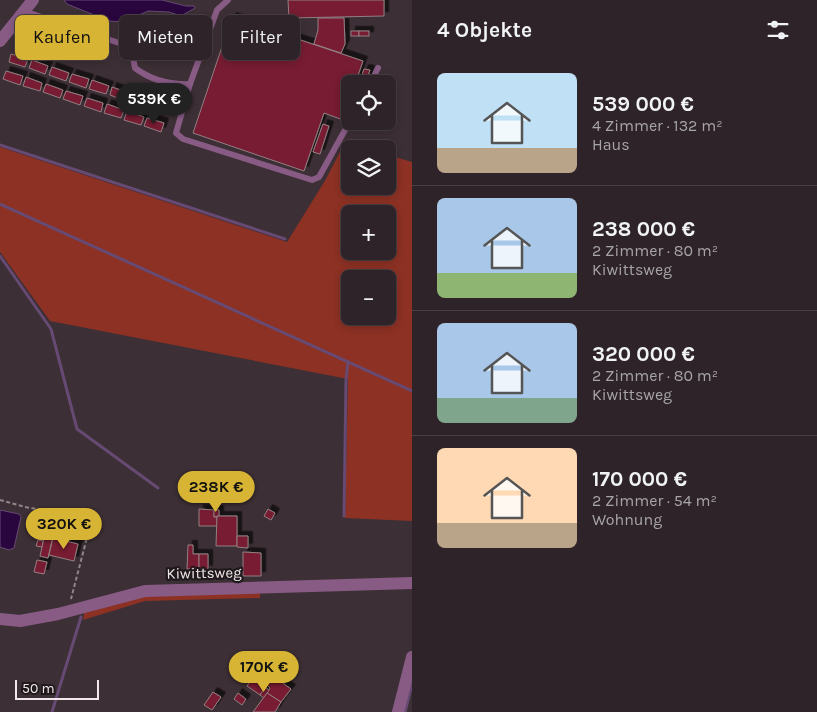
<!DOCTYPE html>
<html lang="de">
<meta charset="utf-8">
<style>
body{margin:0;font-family:Karla,sans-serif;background:#392f34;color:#f1f3f6;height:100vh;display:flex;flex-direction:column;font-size:19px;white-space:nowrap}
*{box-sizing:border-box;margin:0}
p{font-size:16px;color:#a7a4a8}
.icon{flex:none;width:28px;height:28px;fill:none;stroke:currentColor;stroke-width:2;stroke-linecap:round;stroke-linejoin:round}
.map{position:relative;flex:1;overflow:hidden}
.sheet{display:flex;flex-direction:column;background:#2d2328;width:405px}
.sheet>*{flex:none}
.banner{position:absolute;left:15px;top:15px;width:321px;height:45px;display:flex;gap:10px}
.fabs{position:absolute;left:341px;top:75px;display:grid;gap:10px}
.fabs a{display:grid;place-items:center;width:55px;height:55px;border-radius:8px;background:#2d2328;box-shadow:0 2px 8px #0003,0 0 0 1px #484045;font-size:25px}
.scale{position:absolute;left:15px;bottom:12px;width:84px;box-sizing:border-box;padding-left:5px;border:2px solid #f1e8eb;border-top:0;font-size:14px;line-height:18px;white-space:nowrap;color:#f1e8eb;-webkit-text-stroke:4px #1f191c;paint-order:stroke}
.price{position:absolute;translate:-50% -42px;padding:0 11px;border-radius:18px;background:#d8b434;color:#111;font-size:16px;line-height:32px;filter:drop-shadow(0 1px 2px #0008)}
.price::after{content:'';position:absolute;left:50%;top:30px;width:15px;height:11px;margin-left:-8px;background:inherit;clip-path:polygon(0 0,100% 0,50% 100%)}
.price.current{background:#222;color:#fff}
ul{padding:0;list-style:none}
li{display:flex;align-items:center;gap:15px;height:125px;padding:0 25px}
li+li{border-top:1px solid #484045}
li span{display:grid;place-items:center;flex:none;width:140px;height:100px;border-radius:8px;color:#555}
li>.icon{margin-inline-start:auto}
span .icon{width:60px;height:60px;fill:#fffc;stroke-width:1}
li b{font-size:21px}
h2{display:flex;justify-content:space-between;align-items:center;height:60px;padding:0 25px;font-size:21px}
.chip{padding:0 18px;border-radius:8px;background:#2d2328;box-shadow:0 2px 8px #0003,0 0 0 1px #484045;font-size:18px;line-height:45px}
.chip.current{background:#d8b434;color:#111}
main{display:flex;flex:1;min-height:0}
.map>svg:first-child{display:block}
.green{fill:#8c3124;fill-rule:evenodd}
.water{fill:#2a063f;stroke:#664a73}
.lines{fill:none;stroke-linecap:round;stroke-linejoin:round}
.stream{stroke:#664a73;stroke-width:3}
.building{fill:#771a33;stroke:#928082;filter:url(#shadow)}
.path{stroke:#91868a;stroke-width:2;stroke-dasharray:4 2.5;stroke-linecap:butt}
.service{stroke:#885b85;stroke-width:6}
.minor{stroke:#885b85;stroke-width:12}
.labels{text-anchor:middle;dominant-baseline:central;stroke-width:4.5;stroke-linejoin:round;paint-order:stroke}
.street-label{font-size:15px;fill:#f1e8eb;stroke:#1f191c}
</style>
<main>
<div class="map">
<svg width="412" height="712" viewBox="0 0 412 712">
<defs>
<filter id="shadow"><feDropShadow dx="4.5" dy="-4.5" stdDeviation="0" flood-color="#0009"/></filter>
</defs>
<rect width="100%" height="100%" fill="#3c2f35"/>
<g class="green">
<path d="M345 142 368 149H350V186H388V155L412 162V521L345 518 348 379 50 321 0 252V147L287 242 326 179ZM350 214H388V251H350ZM350 279H388V316H350Z"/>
<path d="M260 591V598L145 601 83 620 85 609 145 594Z"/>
</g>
<g class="water">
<path d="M64 0H162L186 6H194L195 8 181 16 169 12 148 11 124 22 109 21 67 4Z"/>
<path d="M0 510 19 514 21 517 14 548 9 550 0 547Z"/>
</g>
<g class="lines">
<g class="stream">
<path d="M0 145 285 239"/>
<path d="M0 204 412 391"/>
<path d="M0 256 51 329 77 429 158 488"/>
<path d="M344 516 346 380 348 362"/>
<path d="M52 712 81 617"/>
<path d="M405 712 412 684"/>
</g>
</g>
<g class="building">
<path d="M288 0H384V16L289 18Z"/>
<path d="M232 17 363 61 355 84H350V100L343 120 324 113 304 171 193 133Z"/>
<path d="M318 18H344L345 44 341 53 314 44 318 30Z"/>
<rect x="351" y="31" width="8" height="5"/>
<rect x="359" y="31" width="10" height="5"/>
<path d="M11 54 28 59 25 67 9 62Z"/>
<path d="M32 60 48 66 45 74 29 68Z"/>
<path d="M52 67 69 73 66 81 49 75Z"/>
<path d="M364 69 370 70 365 84H359Z"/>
<path d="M6 71 23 76 20 85 3 79Z"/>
<path d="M72 74 89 79 86 88 69 82Z"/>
<path d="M26 77 42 83 40 91 23 86Z"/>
<path d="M92 80 109 86 106 94 89 89Z"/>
<path d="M46 84 63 90 60 98 43 92Z"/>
<path d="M112 87 129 93 126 101 110 95Z"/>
<path d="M66 91 83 96 80 105 63 99Z"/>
<path d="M133 94 149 100 147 108 130 102Z"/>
<path d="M87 98 103 103 101 112 84 106Z"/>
<path d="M153 101 170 106 167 115 150 109Z"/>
<path d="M107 104 124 110 121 118 104 113Z"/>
<path d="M127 111 144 117 141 125 124 120Z"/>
<path d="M147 118 164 123 161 132 144 126Z"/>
<path d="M323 124 329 126 320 154 313 152Z"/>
<path d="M199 509 214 510V517H217V526H199Z"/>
<path d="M268 509 275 513 271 520 264 516Z"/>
<path d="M214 510H219V516L214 517Z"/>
<path d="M217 516H237V546H216Z"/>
<path d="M45 534 53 536 48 558 40 556Z"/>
<path d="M237 536H248V548L237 547Z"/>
<path d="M53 538 78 544 74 561 49 555Z"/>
<path d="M38 540 43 541 42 547 36 546Z"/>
<path d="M188 545H193V554H199V569H187Z"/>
<path d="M243 552 261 553V576H243Z"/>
<path d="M199 554H208V570L199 569Z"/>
<path d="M37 560 47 562 44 574 34 572Z"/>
<path d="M258 659 276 672 271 678 276 681 277 679 291 689 281 702 267 693 270 688 267 685 260 695 247 686 258 670 253 667 251 669Z"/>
<path d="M265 687 269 690 264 698 260 695Z"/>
<path d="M213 692 221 697 212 710 204 705Z"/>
<path d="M238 693 246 699 242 705 234 699Z"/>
<path d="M267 693 281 702 275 712H253Z"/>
</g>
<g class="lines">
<path class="path" d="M0 500 25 507 80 516 89 521 90 526 71 599"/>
<g class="service">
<path d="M228 0 217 10 190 84 176 133 183 139 312 180 319 177 350 121"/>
<path d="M24 11 134 48"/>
<path d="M190 84C170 85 151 80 135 68L133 58 134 48C137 44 141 39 145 37 162 27 187 46 199 56"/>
<path d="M370 84 378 68"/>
</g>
<g class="minor">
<path d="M0 41 33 0"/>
<path d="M0 619 20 621 58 614 145 591 412 583"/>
<path d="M398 712 412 657"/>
</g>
</g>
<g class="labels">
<g class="street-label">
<text transform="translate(204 573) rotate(-1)">Kiwittsweg</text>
</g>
</g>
</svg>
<div class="fabs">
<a><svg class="icon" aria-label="locate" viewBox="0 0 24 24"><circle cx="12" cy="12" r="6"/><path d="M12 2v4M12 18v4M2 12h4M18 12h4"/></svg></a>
<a><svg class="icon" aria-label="layers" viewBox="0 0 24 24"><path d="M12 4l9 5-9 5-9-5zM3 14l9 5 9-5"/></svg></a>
<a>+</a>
<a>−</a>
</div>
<div class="scale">50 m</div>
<b class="price current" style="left:154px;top:125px">539K €</b>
<b class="price" style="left:216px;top:513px">238K €</b>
<b class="price" style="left:64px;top:550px">320K €</b>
<b class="price" style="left:264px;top:693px">170K €</b>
<div class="banner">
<a class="chip current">Kaufen</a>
<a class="chip">Mieten</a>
<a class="chip">Filter</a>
</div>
</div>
<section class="sheet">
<h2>4 Objekte<svg class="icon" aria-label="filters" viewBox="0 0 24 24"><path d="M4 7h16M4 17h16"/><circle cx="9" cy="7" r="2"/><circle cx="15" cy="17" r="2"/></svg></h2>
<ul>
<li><span style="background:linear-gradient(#bfe0f5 75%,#b9a48a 0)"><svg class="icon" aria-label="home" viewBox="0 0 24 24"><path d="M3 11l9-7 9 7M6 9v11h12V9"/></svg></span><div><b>539 000 €</b><p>4 Zimmer · 132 m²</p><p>Haus</p></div></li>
<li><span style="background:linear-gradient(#a9c7e8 75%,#8fb573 0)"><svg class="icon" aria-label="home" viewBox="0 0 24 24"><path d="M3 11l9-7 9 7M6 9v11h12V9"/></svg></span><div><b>238 000 €</b><p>2 Zimmer · 80 m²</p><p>Kiwittsweg</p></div></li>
<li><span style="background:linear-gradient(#a9c7e8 75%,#7fa58c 0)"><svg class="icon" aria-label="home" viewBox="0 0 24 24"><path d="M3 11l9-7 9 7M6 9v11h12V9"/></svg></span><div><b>320 000 €</b><p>2 Zimmer · 80 m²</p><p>Kiwittsweg</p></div></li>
<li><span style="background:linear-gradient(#ffd9b3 75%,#b9a48a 0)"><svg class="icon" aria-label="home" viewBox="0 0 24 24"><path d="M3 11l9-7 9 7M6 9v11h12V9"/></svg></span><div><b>170 000 €</b><p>2 Zimmer · 54 m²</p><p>Wohnung</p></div></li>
</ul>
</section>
</main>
